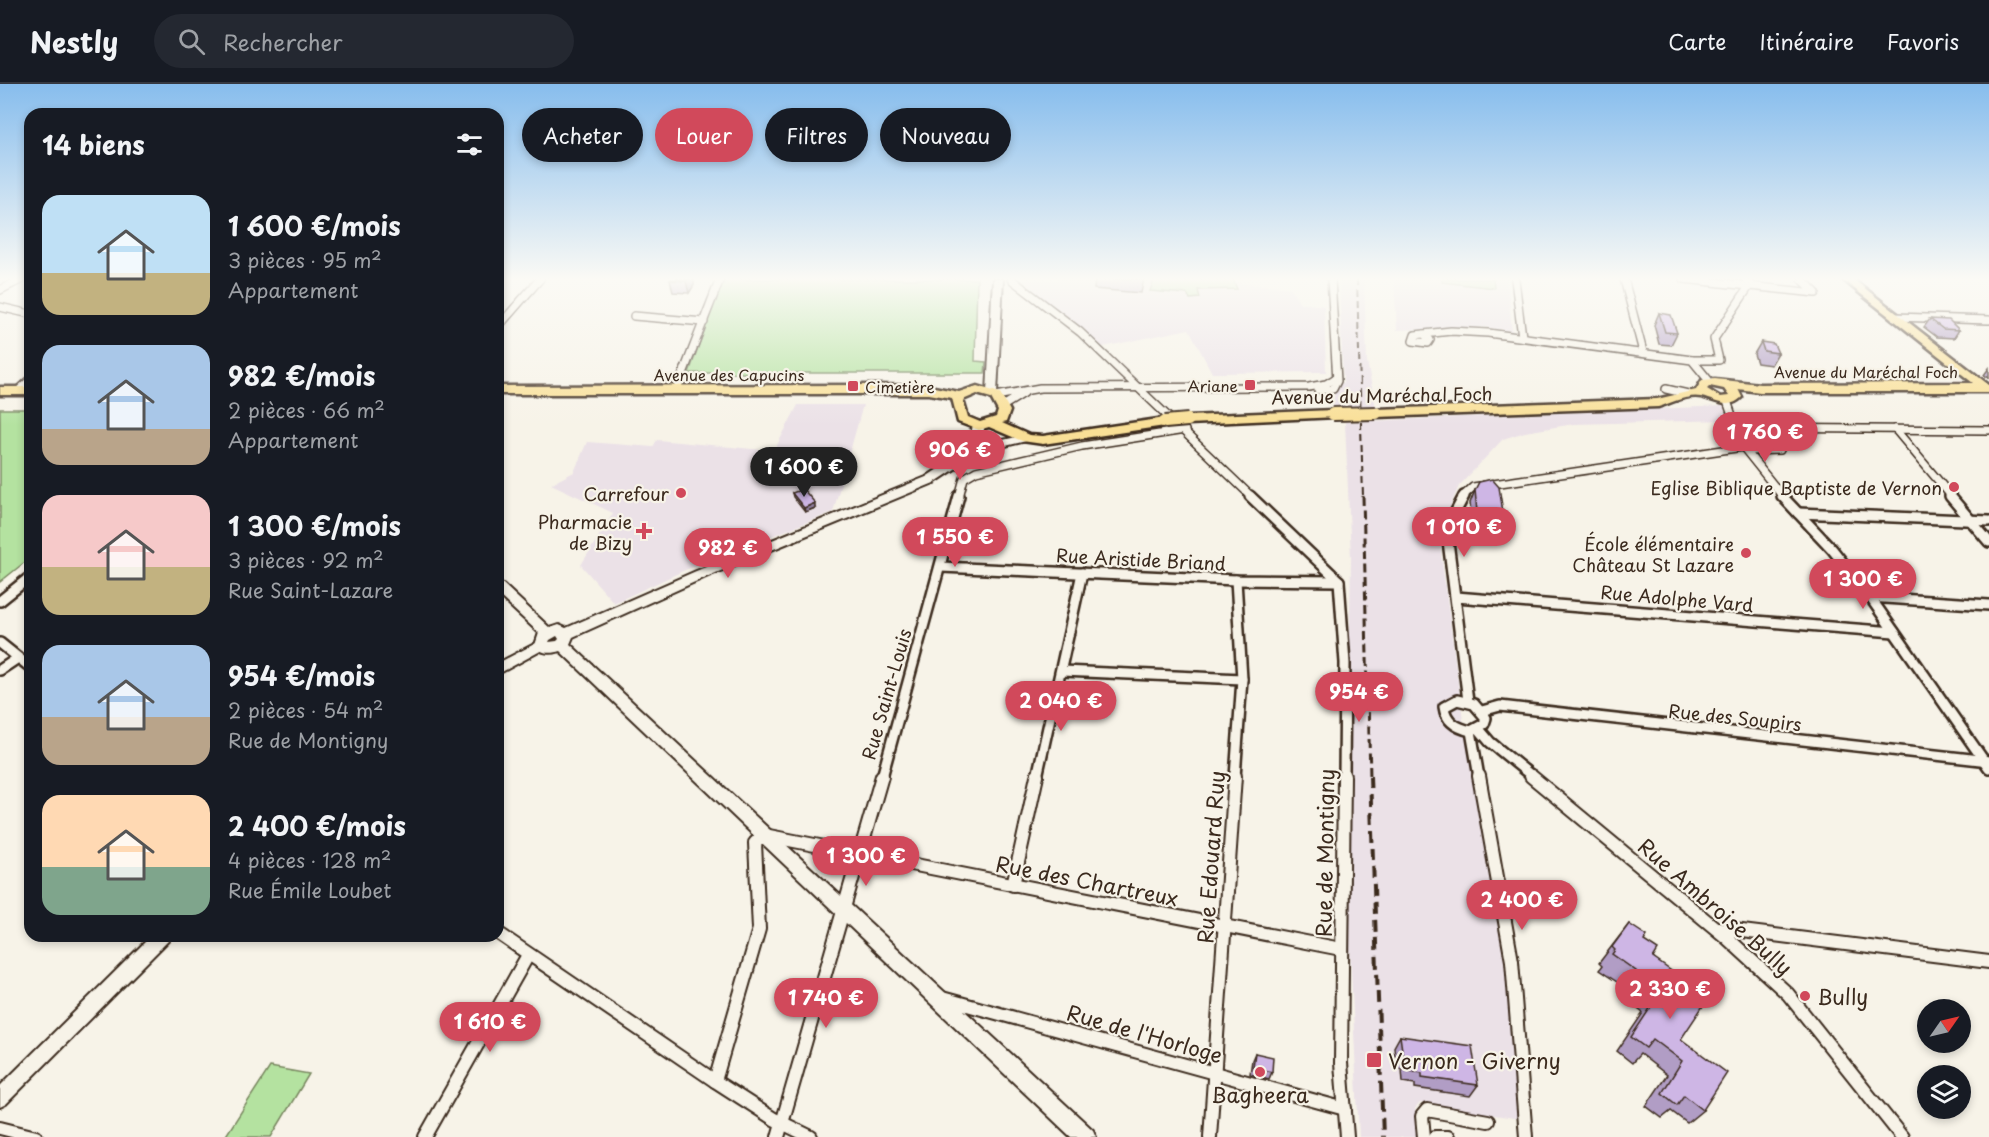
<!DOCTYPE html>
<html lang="fr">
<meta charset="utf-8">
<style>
body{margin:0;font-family:"Playpen Sans",sans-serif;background:#242831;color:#f1f3f6;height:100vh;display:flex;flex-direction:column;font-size:22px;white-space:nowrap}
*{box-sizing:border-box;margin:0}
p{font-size:20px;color:#9ea1a6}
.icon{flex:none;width:33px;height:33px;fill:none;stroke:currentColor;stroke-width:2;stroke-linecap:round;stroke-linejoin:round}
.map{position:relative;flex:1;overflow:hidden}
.sheet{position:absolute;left:24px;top:24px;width:480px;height:834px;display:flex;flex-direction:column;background:#171b24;border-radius:18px;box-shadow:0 3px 9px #0003}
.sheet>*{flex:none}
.hud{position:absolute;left:522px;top:24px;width:570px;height:54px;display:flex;gap:12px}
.needle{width:39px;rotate:56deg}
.tools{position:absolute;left:1917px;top:915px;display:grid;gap:12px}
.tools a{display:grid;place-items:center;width:54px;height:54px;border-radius:50%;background:#171b24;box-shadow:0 3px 9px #0003;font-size:30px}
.price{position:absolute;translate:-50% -51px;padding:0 14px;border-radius:21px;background:#d1495b;color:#fff;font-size:20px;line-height:39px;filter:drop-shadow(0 2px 3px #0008)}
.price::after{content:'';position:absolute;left:50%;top:36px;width:18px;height:14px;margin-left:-9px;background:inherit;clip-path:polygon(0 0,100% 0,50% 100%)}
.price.selected{background:#222;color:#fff}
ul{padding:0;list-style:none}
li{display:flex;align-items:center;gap:18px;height:150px;padding:0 18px}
li span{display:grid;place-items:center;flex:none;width:168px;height:120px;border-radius:18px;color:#555}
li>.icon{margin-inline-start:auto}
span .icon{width:72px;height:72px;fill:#fffc;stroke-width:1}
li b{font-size:26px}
h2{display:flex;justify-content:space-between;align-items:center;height:72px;padding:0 18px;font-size:26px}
.chip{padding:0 21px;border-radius:27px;background:#171b24;box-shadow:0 3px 9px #0003;font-size:21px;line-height:54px}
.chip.selected{background:#d1495b;color:#fff}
header{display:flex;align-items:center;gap:36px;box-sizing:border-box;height:84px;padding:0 30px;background:#171b24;border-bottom:2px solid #363941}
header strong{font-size:28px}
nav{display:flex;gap:33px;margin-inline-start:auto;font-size:21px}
.search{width:420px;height:54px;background:#242831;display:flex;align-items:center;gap:15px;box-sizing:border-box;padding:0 21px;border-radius:33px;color:#9ea1a6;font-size:22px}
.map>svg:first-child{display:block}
.built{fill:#ebe1e7}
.green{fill:#b4e2a0;stroke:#78865f;stroke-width:1.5}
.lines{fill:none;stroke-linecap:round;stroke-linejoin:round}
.minor-far2-casing{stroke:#3b2a1e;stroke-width:10}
.minor-far1-casing{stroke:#3b2a1e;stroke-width:14}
.minor-casing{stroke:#3b2a1e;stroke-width:16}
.tertiary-casing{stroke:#3b2a1e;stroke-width:4}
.secondary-casing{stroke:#3b2a1e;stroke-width:4}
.primary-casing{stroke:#3b2a1e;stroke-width:5}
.minor-far2{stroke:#f7f3e8;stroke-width:7}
.minor-far1{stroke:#f7f3e8;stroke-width:9}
.minor{stroke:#f7f3e8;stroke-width:12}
.tertiary{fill:#f7f3e8;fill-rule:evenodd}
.secondary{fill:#f7f3e8;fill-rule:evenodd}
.primary{fill:#f9df96;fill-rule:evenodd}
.rail-far2{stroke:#3b2a1e;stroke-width:2;stroke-dasharray:7 4;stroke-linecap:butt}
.rail-far1{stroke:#3b2a1e;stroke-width:3;stroke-dasharray:9 4.5;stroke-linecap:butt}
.rail{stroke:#3b2a1e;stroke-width:4;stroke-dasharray:12 6;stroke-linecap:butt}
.primary-bridge-casing{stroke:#3b2a1e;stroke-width:16;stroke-linecap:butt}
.primary-bridge{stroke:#f9df96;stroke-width:12}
.wall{fill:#b19dc5;stroke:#3b2a1e;stroke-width:1.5}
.shaded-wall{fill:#907fa0;stroke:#3b2a1e;stroke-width:1.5}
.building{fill:#ceb6e5;stroke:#3b2a1e;stroke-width:1.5}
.poi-dot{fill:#d1495b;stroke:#f7f3e8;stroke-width:2}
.labels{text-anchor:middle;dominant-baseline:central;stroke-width:4.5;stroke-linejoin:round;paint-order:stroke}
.far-street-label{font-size:15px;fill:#3b2a1e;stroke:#f7f3e8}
.far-poi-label{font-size:15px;fill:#3b2a1e;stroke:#f7f3e8;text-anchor:end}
.street-label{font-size:18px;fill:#3b2a1e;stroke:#f7f3e8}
.poi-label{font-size:18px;fill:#3b2a1e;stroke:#f7f3e8;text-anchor:end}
.near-street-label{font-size:21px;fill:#3b2a1e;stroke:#f7f3e8}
.near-poi-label{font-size:21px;fill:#3b2a1e;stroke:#f7f3e8;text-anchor:start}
</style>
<header>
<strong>Nestly</strong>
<div class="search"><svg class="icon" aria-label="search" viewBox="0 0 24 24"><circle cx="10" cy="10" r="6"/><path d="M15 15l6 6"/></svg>Rechercher</div>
<nav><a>Carte</a><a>Itinéraire</a><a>Favoris</a></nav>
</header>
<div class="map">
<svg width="1989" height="1053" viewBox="0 0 1989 1053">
<rect width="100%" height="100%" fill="#f7f3e8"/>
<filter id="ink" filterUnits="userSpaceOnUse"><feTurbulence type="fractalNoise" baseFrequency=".0167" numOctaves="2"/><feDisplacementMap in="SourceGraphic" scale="12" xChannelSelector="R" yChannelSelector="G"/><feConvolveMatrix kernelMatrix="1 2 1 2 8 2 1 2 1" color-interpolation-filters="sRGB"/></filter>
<g filter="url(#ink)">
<g class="built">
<path d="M1019 195H1154L1151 207 1187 210 1198 206 1237 205 1234 198 1291 204 1300 219 1324 222 1326 288 1212 289 1189 245 1103 263Z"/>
<path d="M1339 195H1364L1367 277 1376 325H1332L1335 307 1343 298Z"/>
<path d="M1394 195H1507L1512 247 1484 243 1397 246Z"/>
<path d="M798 321H863L833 428 685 486 614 519 581 481 613 429 551 400 574 388 587 358 653 363 657 356 774 367Z"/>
<path d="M1724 322 1727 336 1574 340 1525 348 1503 355 1459 402 1448 427 1443 452 1439 454 1465 651 1478 707 1512 925 1520 1035 1420 1019 1415 1025 1417 1053H1359L1349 843 1347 718 1351 474 1345 338Z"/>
</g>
<g class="green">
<path d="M725 195H977L975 277 986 278 985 289H689L721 198Z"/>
<path d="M1154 195H1233L1237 205 1198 206 1200 214 1190 215 1187 210 1150 207Z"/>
<path d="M1442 195H1493L1494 204 1442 198Z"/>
<path d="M0 325H30V474L0 498Z"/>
<path d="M270 983 309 990 271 1053H225Z"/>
</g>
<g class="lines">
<g class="minor-far2-casing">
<g id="minor-far2">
<path d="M1011 195 1080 248 1252 413"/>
<path d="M1515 195 1522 253"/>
<path d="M1624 195 1643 268"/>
<path d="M1684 195 1816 209 1802 195"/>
<path d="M0 206 22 195"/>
<path d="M0 223 30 230"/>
<path d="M634 232 704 238"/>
<path d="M1895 233 1989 236"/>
<path d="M498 243 540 195"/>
<path d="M1424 250 1430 256 1428 259 1413 257 1415 251 1451 247 1488 249 1692 276 1710 298"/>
<path d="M1692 276H1719L1714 255 1750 201 1746 195"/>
<path d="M677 305 720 195"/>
<path d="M1666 305 1688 310"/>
<path d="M1318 306 1333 305 1337 297 1331 195"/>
<path d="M18 307 30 296"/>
<path d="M996 312 1040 304 1309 303 1326 300 1336 294"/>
<path d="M1727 317 1743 363 1783 413"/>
<path d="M1003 322 1024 309"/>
<path d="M1736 344 1989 346"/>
<path d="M1895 345 1952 413"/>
<path d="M1748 367 1780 366"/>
<path d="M959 413 964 394 976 387 1082 362 1185 346"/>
<path d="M1462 413 1473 403 1743 363"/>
</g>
</g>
<g class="minor-far1-casing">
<g id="minor-far1">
<path d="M1250 412 1339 497 1345 579 1344 693"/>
<path d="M1464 412 1456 427 1448 457 1468 617"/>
<path d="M1782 412 1832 465 1870 513 1989 684"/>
<path d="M1950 412 1989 458"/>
<path d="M1798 429 1989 437"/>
<path d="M941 483 1236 496 1339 497"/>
<path d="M1456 513 1894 548"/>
<path d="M1870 513 1989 521"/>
<path d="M0 517 30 493"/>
<path d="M0 559 30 583"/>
<path d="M0 586 18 574"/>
<path d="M1062 587 1242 595"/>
<path d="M1457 616 1474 620 1486 634 1484 640 1471 647C1457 644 1446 638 1444 623Z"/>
<path d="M1482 627 1500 622 1989 677"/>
<path d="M1479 645 1490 658 1533 693"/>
<path d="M1471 647 1479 693"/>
<path d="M882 693 959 412"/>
<path d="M1037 693 1082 489"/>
<path d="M1235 693 1242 595 1236 496"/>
</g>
</g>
<g class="minor-casing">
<g id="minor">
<path d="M1344 692 1341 979 1347 1053"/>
<path d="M1479 692 1512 877 1526 1053"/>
<path d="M1531 692 1726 853 1788 910 1902 1053"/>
<path d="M1013 801 1037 692"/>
<path d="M1718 844 1989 878"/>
<path d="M498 849 715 997 774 1035 811 1053"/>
<path d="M942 914 1345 1025"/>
<path d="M715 997 759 845 755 759 764 751 1341 865"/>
<path d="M0 1044 36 1053"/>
<path d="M425 1053 528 871"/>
<path d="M778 1053 882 692"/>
<path d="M1210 1053 1235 692"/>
<path d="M1424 1053 1422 1032 1427 1026 1488 1037"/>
<path d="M1435 1053H1448"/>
</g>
</g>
<g class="tertiary-casing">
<g id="tertiary">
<path d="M542 556 546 558 548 561 546 564 498 590V579Z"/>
<path d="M151 852H170L168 857 6 1020 0 1023V1002Z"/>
</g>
</g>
<g class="secondary-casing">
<g id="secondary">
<path d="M993 195H1003L997 309 992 312 987 309Z"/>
<path d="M979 339 985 342 979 361 1026 351 1032 354 1030 356 981 368 934 399 706 493 573 553 570 560 1093 1046 1096 1053H1071L560 567C551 570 540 570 535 561L539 549 498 511V498L503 500 550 544 559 541 566 544 696 487 926 393 965 367 973 342ZM557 552 559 555 557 557 549 558 550 556Z"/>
</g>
</g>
<g class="primary-casing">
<g id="primary">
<path d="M1842 195H1853L1989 301V308H1760L1738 305 1742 313C1728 327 1716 316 1701 313 1688 310 1671 319 1658 323L1376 333 1370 329 1376 325 1657 315 1696 306 1702 296 1715 295 1760 300 1973 299ZM1710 302 1724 305 1729 312 1720 313 1707 305Z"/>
<path d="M876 301 929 302 959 308 977 302 1000 309 1010 327 1006 338 1002 339 1029 351 1043 352 1165 334 1171 338 1165 342 1043 360 1022 357 989 343 979 346 958 338 952 314 929 310H498V302ZM977 310 991 314 998 327 996 333 980 338 968 333 963 316Z"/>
<rect x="0" y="303" width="30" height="8"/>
<path d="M1333 326 1337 327V333L1188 340 1182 336 1188 332Z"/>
</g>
</g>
<use href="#minor-far2" class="minor-far2"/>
<use href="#minor-far1" class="minor-far1"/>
<use href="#minor" class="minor"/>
<use href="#tertiary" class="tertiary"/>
<use href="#secondary" class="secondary"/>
<use href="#primary" class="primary"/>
<path class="rail-far2" d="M1357 195 1363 413"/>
<path class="rail-far1" d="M1363 412 1370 693"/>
<path class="rail" d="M1370 692 1383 1053"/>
<g class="primary-bridge-casing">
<g id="primary-bridge">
<path d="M1333 330 1376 329"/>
<path d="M1165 338 1188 336"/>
</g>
</g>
<use href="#primary-bridge" class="primary-bridge"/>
</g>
<g class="wall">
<path d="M671 195H695L694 197V201L689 209 673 208 670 196Z"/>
<path d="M1095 195H1144L1141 209 1094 205Z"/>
<path d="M1659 229 1677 249 1671 261 1659 260 1654 241Z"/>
<path d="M1930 235 1959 246 1954 254 1937 253 1924 243Z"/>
<path d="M1761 258 1778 269 1771 281 1757 279 1754 270Z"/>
<path d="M1989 284V294L1984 291Z"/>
<path d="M1475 406 1497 441 1475 445 1472 441 1470 419Z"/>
<path d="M792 409 815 424 805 428 793 413Z"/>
<path d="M1629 840 1644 857 1653 874 1688 911 1681 955 1703 1026 1687 1039 1671 1027 1662 1034 1646 1022 1667 991 1640 970 1632 979 1617 967 1643 929 1631 920 1623 902 1599 886 1602 882 1599 879Z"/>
<path d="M1400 952 1478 1001 1470 1012 1415 1004V1000L1403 998 1402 985 1396 984 1394 963Z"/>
<path d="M1255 969 1272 988 1269 995 1250 990 1252 976Z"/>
</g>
<g class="shaded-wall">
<path d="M688 195H695L694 197V201L689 209 686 197Z"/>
<path d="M815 419V424L805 428 804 424Z"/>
<path d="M1503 428 1497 441 1475 445 1480 432Z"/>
</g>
<g class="building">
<path d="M671 195H688L686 197 670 196Z"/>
<path d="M1659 229 1671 231 1677 249 1665 248Z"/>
<path d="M1930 235 1949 236 1959 246 1943 245Z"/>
<path d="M1761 258 1774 260 1778 269 1764 267Z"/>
<path d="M1492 395 1499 403 1503 428 1480 432 1477 428 1475 406 1479 398Z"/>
<path d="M803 405 815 419 804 424 792 409Z"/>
<path d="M1629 840 1647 852 1644 857 1658 866 1653 874 1694 903 1688 911 1703 922 1681 955 1727 989 1703 1026 1684 1011 1677 1021 1662 1009 1682 977 1653 955 1646 964 1631 953 1657 914 1645 905 1636 887 1612 870 1615 866 1612 863Z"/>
<path d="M1400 952 1472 962 1478 1001 1422 993V989L1410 987 1409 974 1403 973Z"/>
<path d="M1255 969 1273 973 1272 988 1253 983Z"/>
</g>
</g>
<linearGradient id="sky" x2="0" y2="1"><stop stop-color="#87bded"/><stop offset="0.57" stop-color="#fbfaf5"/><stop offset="1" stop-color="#fbfaf5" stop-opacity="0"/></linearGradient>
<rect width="1989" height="342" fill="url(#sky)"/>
<g class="poi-dot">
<rect x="1244" y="295" width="12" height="12" rx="3"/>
<rect x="847" y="296" width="12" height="12" rx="3"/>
<circle cx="1954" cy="403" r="6"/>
<circle cx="681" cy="409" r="6"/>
<path d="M641 438h6v6h6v6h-6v6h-6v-6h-6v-6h6z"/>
<circle cx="1746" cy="469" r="6"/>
<circle cx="1805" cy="912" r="6"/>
<rect x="1366" y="968" width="16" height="16" rx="3"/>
<circle cx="1260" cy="988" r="6"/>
</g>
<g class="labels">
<g class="far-street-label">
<text x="1866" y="287">Avenue du Maréchal Foch</text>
<text x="729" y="290">Avenue des Capucins</text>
</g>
<g class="far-poi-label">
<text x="1238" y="301">Ariane</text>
<text x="865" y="302" text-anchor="start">Cimetière</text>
</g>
<g class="street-label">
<text transform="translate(1382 311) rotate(-1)">Avenue du Maréchal Foch</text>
<text transform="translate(1141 475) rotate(3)">Rue Aristide Briand</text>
<text transform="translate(1677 514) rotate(5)">Rue Adolphe Vard</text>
<text transform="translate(886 610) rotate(-74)">Rue Saint-Louis</text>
<text transform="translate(1735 633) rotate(6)">Rue des Soupirs</text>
</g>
<g class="poi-label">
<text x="1942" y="403">Eglise Biblique Baptiste de Vernon</text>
<text x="669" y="409">Carrefour</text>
<text x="632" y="437">Pharmacie<tspan x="632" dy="21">de Bizy</tspan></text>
<text x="1734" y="459">École élémentaire<tspan x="1734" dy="21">Château St Lazare</tspan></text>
</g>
<g class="near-street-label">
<text transform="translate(1324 769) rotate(-89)">Rue de Montigny</text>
<text transform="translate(1210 773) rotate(-86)">Rue Edouard Ruy</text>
<text transform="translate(1087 796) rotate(11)">Rue des Chartreux</text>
<text transform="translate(1716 822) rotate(41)">Rue Ambroise Bully</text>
<text transform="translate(1145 949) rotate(16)">Rue de l'Horloge</text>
</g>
<g class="near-poi-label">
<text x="1817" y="912">Bully</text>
<text x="1388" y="976">Vernon - Giverny</text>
<text x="1260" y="1010" text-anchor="middle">Bagheera</text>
</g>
</g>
</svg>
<div class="tools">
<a><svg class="needle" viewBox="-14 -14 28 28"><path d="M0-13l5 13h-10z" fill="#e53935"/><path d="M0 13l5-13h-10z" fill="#9ea1a6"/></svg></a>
<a><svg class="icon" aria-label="layers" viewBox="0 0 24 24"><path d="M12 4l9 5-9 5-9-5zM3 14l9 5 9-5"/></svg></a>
</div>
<b class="price" style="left:1765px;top:379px">1 760 €</b>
<b class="price" style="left:960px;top:397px">906 €</b>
<b class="price selected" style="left:804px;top:414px">1 600 €</b>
<b class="price" style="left:1464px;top:474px">1 010 €</b>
<b class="price" style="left:955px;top:484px">1 550 €</b>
<b class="price" style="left:728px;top:495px">982 €</b>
<b class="price" style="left:1863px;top:526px">1 300 €</b>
<b class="price" style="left:1359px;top:639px">954 €</b>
<b class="price" style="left:1061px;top:648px">2 040 €</b>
<b class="price" style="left:866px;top:803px">1 300 €</b>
<b class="price" style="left:1522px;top:847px">2 400 €</b>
<b class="price" style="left:1670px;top:936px">2 330 €</b>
<b class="price" style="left:826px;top:945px">1 740 €</b>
<b class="price" style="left:490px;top:969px">1 610 €</b>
<div class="hud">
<a class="chip">Acheter</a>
<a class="chip selected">Louer</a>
<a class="chip">Filtres</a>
<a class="chip">Nouveau</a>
</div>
<section class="sheet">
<h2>14 biens<svg class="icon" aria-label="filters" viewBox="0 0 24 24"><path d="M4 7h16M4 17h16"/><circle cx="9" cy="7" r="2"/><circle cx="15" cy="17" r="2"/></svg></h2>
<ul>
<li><span style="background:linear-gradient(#bfe0f5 65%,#c2b280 0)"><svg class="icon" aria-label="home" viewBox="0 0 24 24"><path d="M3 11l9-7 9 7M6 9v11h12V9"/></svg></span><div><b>1 600 €/mois</b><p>3 pièces · 95 m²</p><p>Appartement</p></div></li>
<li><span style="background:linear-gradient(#a9c7e8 70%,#b9a48a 0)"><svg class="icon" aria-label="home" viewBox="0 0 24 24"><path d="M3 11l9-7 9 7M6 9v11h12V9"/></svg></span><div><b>982 €/mois</b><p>2 pièces · 66 m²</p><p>Appartement</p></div></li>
<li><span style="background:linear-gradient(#f6c9c9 60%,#c2b280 0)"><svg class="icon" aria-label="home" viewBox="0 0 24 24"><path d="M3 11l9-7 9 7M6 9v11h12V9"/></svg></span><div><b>1 300 €/mois</b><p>3 pièces · 92 m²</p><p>Rue Saint-Lazare</p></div></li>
<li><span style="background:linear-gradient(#a9c7e8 60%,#b9a48a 0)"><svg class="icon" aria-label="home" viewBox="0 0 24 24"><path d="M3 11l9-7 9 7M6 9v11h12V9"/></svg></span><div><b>954 €/mois</b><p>2 pièces · 54 m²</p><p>Rue de Montigny</p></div></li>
<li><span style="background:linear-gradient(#ffd9b3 60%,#7fa58c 0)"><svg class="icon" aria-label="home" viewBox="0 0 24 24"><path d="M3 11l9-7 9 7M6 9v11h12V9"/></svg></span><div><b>2 400 €/mois</b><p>4 pièces · 128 m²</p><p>Rue Émile Loubet</p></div></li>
</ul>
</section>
</div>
